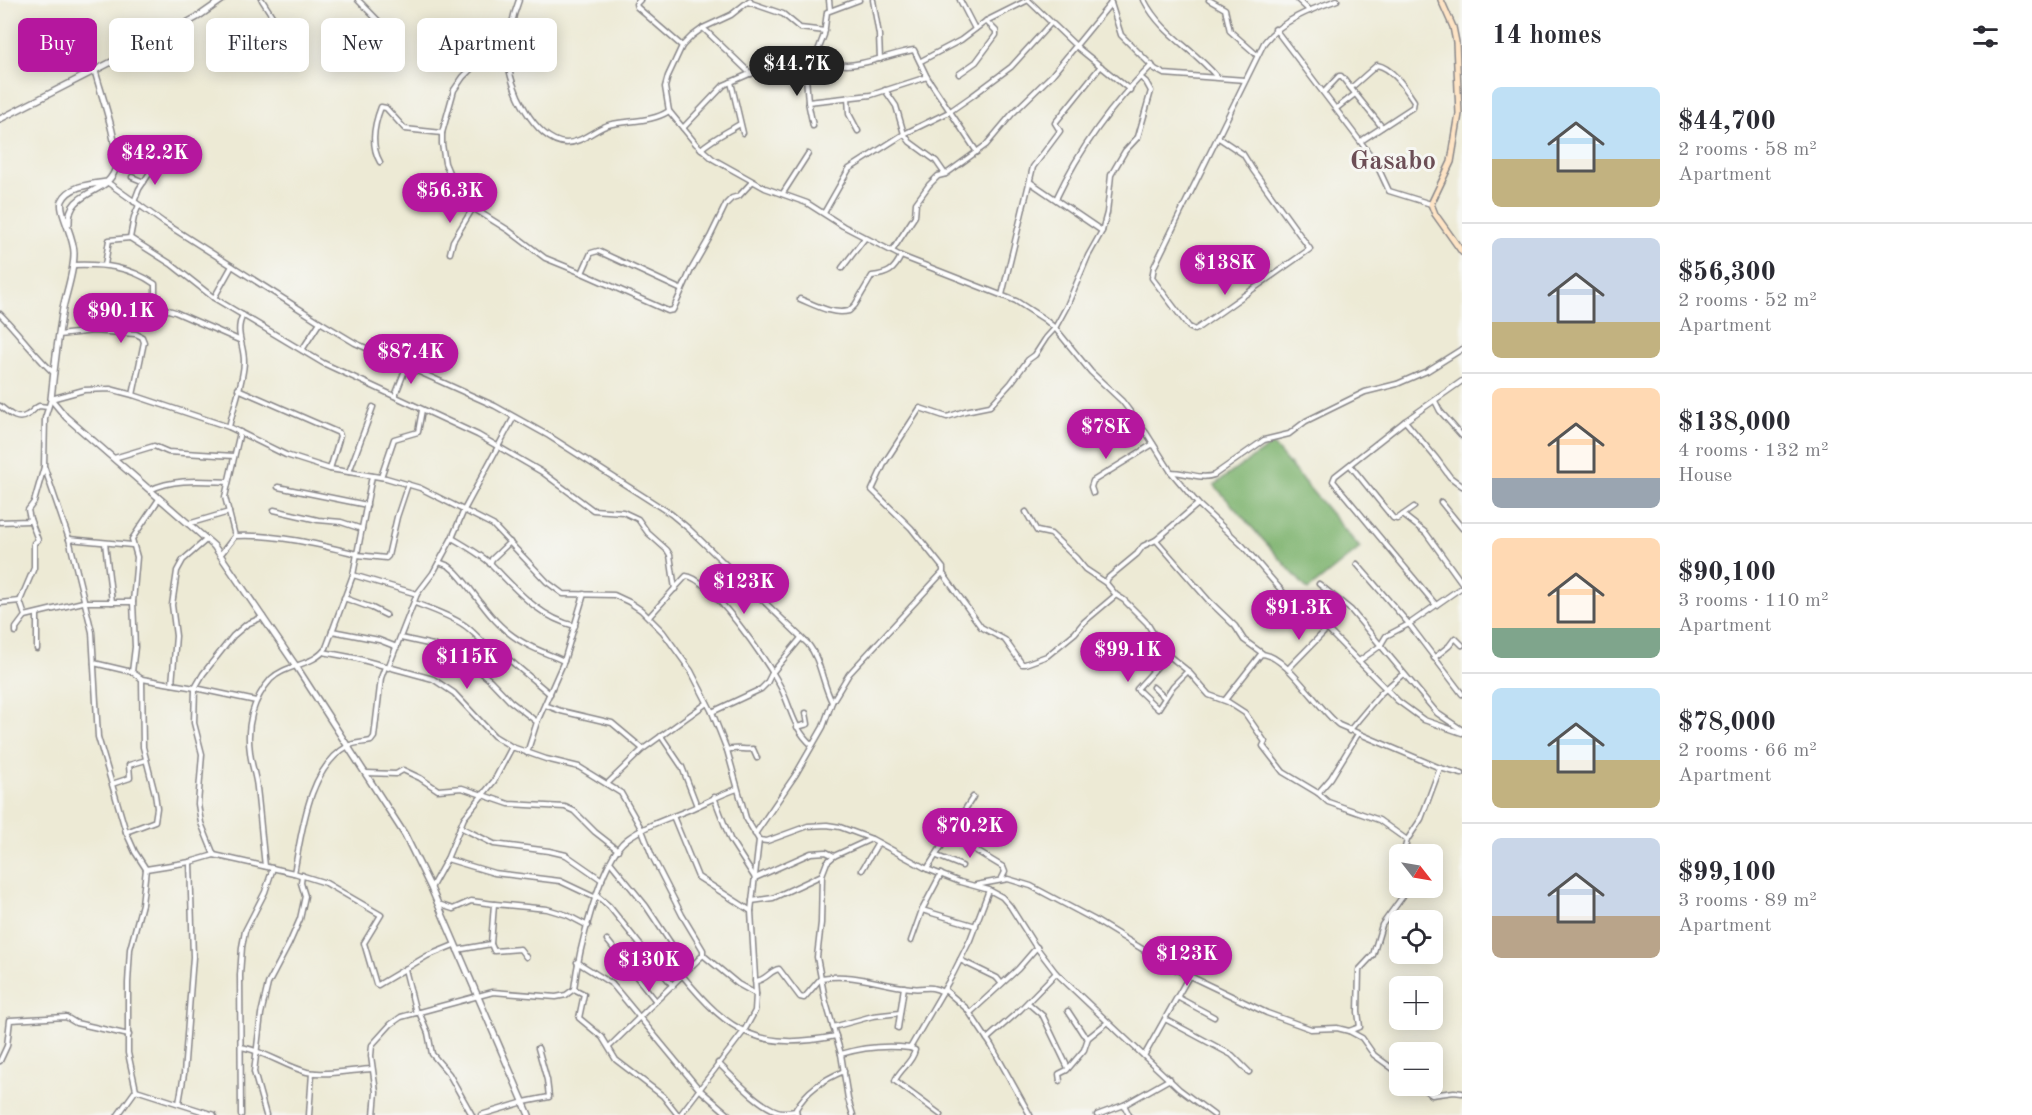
<!DOCTYPE html>
<meta charset="utf-8">
<style>
body{margin:0;font-family:"Old Standard TT",serif;background:#f2f2f3;color:#2b2b33;height:100vh;display:flex;flex-direction:column;font-size:22px;white-space:nowrap}
*{box-sizing:border-box;margin:0}
p{font-size:20px;color:#7c7c81}
.icon{flex:none;width:33px;height:33px;fill:none;stroke:currentColor;stroke-width:2;stroke-linecap:round;stroke-linejoin:round}
.map{position:relative;flex:1;overflow:hidden}
.sheet{display:flex;flex-direction:column;background:#fff;width:570px}
.sheet>*{flex:none}
.top-card{position:absolute;left:18px;top:18px;width:570px;height:54px;display:flex;gap:12px}
.needle{width:39px;rotate:121deg}
.fabs{position:absolute;left:1389px;top:844px;display:grid;gap:12px}
.fabs a{display:grid;place-items:center;width:54px;height:54px;border-radius:9px;background:#fff;box-shadow:0 3px 15px #0003;font-size:30px}
.price{position:absolute;translate:-50% -51px;padding:0 14px;border-radius:21px;background:#b5179e;color:#fff;font-size:20px;line-height:39px;filter:drop-shadow(0 2px 3px #0008)}
.price::after{content:'';position:absolute;left:50%;top:36px;width:18px;height:14px;margin-left:-9px;background:inherit;clip-path:polygon(0 0,100% 0,50% 100%)}
.price.selected{background:#222;color:#fff}
ul{padding:0;list-style:none}
li{display:flex;align-items:center;gap:18px;height:150px;padding:0 30px}
li+li{border-top:2px solid #e1e1e2}
li span{display:grid;place-items:center;flex:none;width:168px;height:120px;border-radius:9px;color:#555}
li>.icon{margin-inline-start:auto}
span .icon{width:72px;height:72px;fill:#fffc;stroke-width:1}
li b{font-size:26px}
h2{display:flex;justify-content:space-between;align-items:center;height:72px;padding:0 30px;font-size:26px}
.pill{padding:0 21px;border-radius:9px;background:#fff;box-shadow:0 3px 15px #0003;font-size:21px;line-height:54px}
.pill.selected{background:#b5179e;color:#fff}
main{display:flex;flex:1;min-height:0}
.map>svg:first-child{display:block}
.forest{fill:#7fb46f;stroke:#506b55;stroke-width:1.5}
.lines{fill:none;stroke-linecap:round;stroke-linejoin:round}
.minor-casing{stroke:#888688;stroke-width:7}
.tertiary-casing{stroke:#888688;stroke-width:8}
.secondary-casing{stroke:#888688;stroke-width:8}
.minor{stroke:#fff;stroke-width:4}
.tertiary{stroke:#fff;stroke-width:5}
.secondary{stroke:#fee4c5;stroke-width:5}
.labels{text-anchor:middle;dominant-baseline:central;stroke-width:6;stroke-linejoin:round;paint-order:stroke}
.district-label{font-size:27px;font-weight:bold;fill:#6c4e56;stroke:#f6f6f2}
</style>
<main>
<div class="map">
<svg width="1462" height="1115" viewBox="0 0 1462 1115">
<rect width="100%" height="100%" fill="#f6f6f2"/>
<filter id="ink" filterUnits="userSpaceOnUse"><feTurbulence type="fractalNoise" baseFrequency=".0167" numOctaves="2"/><feDisplacementMap in="SourceGraphic" scale="12" xChannelSelector="R" yChannelSelector="G"/><feConvolveMatrix kernelMatrix="1 2 1 2 8 2 1 2 1" color-interpolation-filters="sRGB"/></filter>
<filter id="wash" filterUnits="userSpaceOnUse"><feTurbulence type="fractalNoise" baseFrequency=".008" numOctaves="4" result="noise"/><feDisplacementMap in="SourceGraphic" scale="24" xChannelSelector="R" yChannelSelector="G"/><feGaussianBlur stdDeviation="1.35" result="paint"/><feColorMatrix in="noise" values="0 0 0 0 0 0 0 0 0 0 0 0 0 0 0 0 0 1.4 0 .05"/><feComposite in="paint" operator="in"/></filter>
<g filter="url(#wash)">
<rect width="100%" height="100%" fill="#edead5"/>
<path class="forest" d="M1272 444 1360 548 1308 590 1214 485Z"/>
</g>
<g filter="url(#ink)">
<g class="lines">
<g class="minor-casing">
<g id="minor">
<path d="M262 0 293 49"/>
<path d="M358 0 397 40"/>
<path d="M519 0C512 18 508 39 508 58 508 85 535 142 566 143 583 143 596 127 612 124 632 120 652 122 669 111"/>
<path d="M640 0 636 4 637 7 682 46"/>
<path d="M750 0 731 15 703 28 692 36 682 46 668 76 665 87 669 111 696 144 713 159 765 188 807 203 843 226 901 256 1016 301 1044 319 1055 328 1091 372 1122 401 1147 434 1171 472 1198 504 1243 546 1288 598 1327 629 1398 701 1424 720 1462 733"/>
<path d="M829 0 830 10"/>
<path d="M873 0 879 35 880 59"/>
<path d="M960 0 975 29"/>
<path d="M1028 0 1077 47 1130 90"/>
<path d="M1110 0 1121 35 1155 69 1164 74 1245 80"/>
<path d="M1144 0C1162 35 1193 48 1217 77"/>
<path d="M1209 0 1225 9 1230 31 1257 55"/>
<path d="M1298 0 1310 11"/>
<path d="M748 2 783 14 800 28 825 31"/>
<path d="M703 28 751 74"/>
<path d="M1275 29 1375 161 1389 191 1431 204"/>
<path d="M510 36 478 62 463 77 454 90 442 133V144L445 163 455 187 462 198 473 208 508 230 545 258 582 273 668 311 673 310 691 270 710 237 726 204 732 198 739 196 752 182"/>
<path d="M818 52C824 56 832 62 839 64 856 69 896 52 914 50L927 77 977 152"/>
<path d="M921 61 961 40 986 21 1028 0"/>
<path d="M805 64 808 102 813 126"/>
<path d="M959 74 976 62 996 35V31L986 21"/>
<path d="M731 82 743 133"/>
<path d="M1351 88 1377 65C1393 68 1406 89 1414 101L1413 107 1361 141"/>
<path d="M885 90 896 106 904 134 910 142 936 161 945 174"/>
<path d="M1324 92 1339 76H1341L1382 127"/>
<path d="M848 97 849 114 858 131"/>
<path d="M808 102 871 95 927 77"/>
<path d="M1337 108 1355 94"/>
<path d="M683 128 724 85 777 62 805 64 814 61 824 35 827 12 859 0"/>
<path d="M1219 138 1243 154 1253 170 1310 249 1195 330 1189 327 1152 278 1154 267 1264 43C1280 21 1312 9 1337 0"/>
<path d="M701 149C712 139 727 132 740 124"/>
<path d="M380 162C370 145 374 125 381 107L386 108 405 129 442 133"/>
<path d="M132 177 144 182"/>
<path d="M107 182 163 222 320 322 355 343 495 406 549 436 671 514 689 529 808 644C821 660 822 683 832 702"/>
<path d="M1030 182 1102 231"/>
<path d="M783 193 808 154"/>
<path d="M1056 199C1079 150 1113 103 1152 65"/>
<path d="M134 202 139 189 157 162"/>
<path d="M139 205 134 217 130 238 171 264 214 298 323 363 478 435 542 472 593 510 623 512 638 519 648 533 667 550 670 555 675 589"/>
<path d="M824 213 849 169 904 134 949 112 972 96 1011 67 1051 23"/>
<path d="M892 251 915 216 916 203 929 185 938 176 946 174 986 145 1012 114 1052 75 1111 3"/>
<path d="M450 253 453 241 473 208"/>
<path d="M73 265C103 264 129 266 155 284V306L175 312 239 340"/>
<path d="M105 265 109 240 130 238"/>
<path d="M842 268 865 238"/>
<path d="M582 273 591 253 598 251 682 290"/>
<path d="M1002 295 1033 167 1060 131 1055 123 1101 66"/>
<path d="M214 298 232 266"/>
<path d="M800 299C815 305 832 315 849 311L855 305 872 276C888 274 894 271 901 256"/>
<path d="M0 314C19 333 34 355 54 373"/>
<path d="M59 335 93 331 136 334 142 337 144 342 133 395"/>
<path d="M302 350 320 322"/>
<path d="M238 389 339 433 340 436 330 469"/>
<path d="M395 396 407 365"/>
<path d="M1435 401 1440 411 1462 436"/>
<path d="M0 406C8 412 17 422 27 415 32 413 34 408 39 406L48 407"/>
<path d="M1405 421 1436 458 1450 477 1462 486"/>
<path d="M229 427C233 408 244 380 244 361 244 344 234 332 243 315"/>
<path d="M114 458 154 446 168 452 234 456"/>
<path d="M1350 465 1393 518 1397 519 1414 507"/>
<path d="M349 472 373 407"/>
<path d="M1171 472C1185 472 1201 480 1214 475L1264 440 1289 434 1306 421 1365 392 1397 384 1427 371 1462 349"/>
<path d="M381 477 394 439 418 432 422 410"/>
<path d="M278 487 367 505"/>
<path d="M150 490C174 478 201 481 228 482"/>
<path d="M1093 493 1091 487 1093 481 1153 444"/>
<path d="M1441 502 1462 528"/>
<path d="M1198 504 1156 540 1143 546 1137 554 1108 578 1106 583 1116 595 1124 600 1147 623 1162 648 1168 655 1188 671 1209 695 1228 702 1245 713 1265 742 1263 746 1283 772 1318 793 1328 802 1379 820 1407 840"/>
<path d="M274 510 318 520 341 522 362 529"/>
<path d="M1026 512 1037 531 1051 534 1076 558 1085 569 1106 583"/>
<path d="M1403 515 1426 533 1462 583"/>
<path d="M0 522 28 521 30 519 28 510 34 502 44 467"/>
<path d="M188 524 229 512"/>
<path d="M235 536C277 534 317 544 357 554"/>
<path d="M452 538C466 546 480 554 491 564 517 590 538 617 575 626"/>
<path d="M69 539 132 545"/>
<path d="M1156 540 1209 601 1235 626 1244 640 1262 653"/>
<path d="M105 543 112 602"/>
<path d="M221 554 235 536 225 497 240 432"/>
<path d="M357 555 386 558 388 556 397 517 408 484"/>
<path d="M439 562 449 566 456 572C474 591 488 617 509 633 525 646 546 653 564 661"/>
<path d="M490 564 492 559 510 542"/>
<path d="M1357 564 1409 624 1462 694"/>
<path d="M353 575 417 594"/>
<path d="M944 575 981 627 1005 640 1022 664H1025L1047 656 1075 633 1084 622 1116 595"/>
<path d="M1319 584 1351 610 1437 713 1462 730"/>
<path d="M344 598 372 608 386 615"/>
<path d="M0 603 20 601"/>
<path d="M415 603C431 609 449 615 464 625 477 633 490 655 506 657L550 694"/>
<path d="M1436 605 1333 481 1335 476 1405 421 1462 381"/>
<path d="M25 616 83 602H133"/>
<path d="M649 617 686 576C709 577 768 662 779 684 791 705 792 728 812 745"/>
<path d="M332 631 379 640 397 647"/>
<path d="M16 632V628L25 616 20 601 34 568V543L38 540 30 519"/>
<path d="M401 638 433 645 471 664 490 680 510 701 537 722"/>
<path d="M37 649V614"/>
<path d="M323 652 355 658 433 679 454 693 494 736 504 742 512 747 546 759 579 767 621 793 642 830 652 856 682 915 703 950V955L738 984 756 994"/>
<path d="M1168 655 1137 689 1158 709 1173 686 1188 671"/>
<path d="M1434 658 1449 646 1455 638 1462 645"/>
<path d="M1359 661 1380 646 1386 636 1409 624 1462 587"/>
<path d="M94 663 132 672 142 679 195 688 256 701"/>
<path d="M388 668 417 594 433 573 452 538 464 510 514 417"/>
<path d="M1288 669 1327 629"/>
<path d="M132 672 135 647 133 602 137 557 132 539 159 499"/>
<path d="M172 684 176 636 172 605 177 571 183 560 206 540"/>
<path d="M1153 687 1164 697"/>
<path d="M1225 700 1261 654C1286 654 1318 709 1339 725L1440 768 1462 774"/>
<path d="M545 705 561 711 612 723 643 749"/>
<path d="M712 712 761 689 767 683 772 673 801 638"/>
<path d="M797 727 808 724 806 713"/>
<path d="M1349 731 1380 694 1403 674"/>
<path d="M661 736 682 767 697 806"/>
<path d="M727 750C735 747 744 750 753 749L757 758"/>
<path d="M527 753 537 722 564 661 584 594"/>
<path d="M366 773 396 774 403 770 420 778 438 790 462 788 509 804 565 807 574 811 595 832 618 850"/>
<path d="M608 783 643 749 707 703"/>
<path d="M112 784 130 778 129 765 146 760"/>
<path d="M1318 793 1331 778 1358 734"/>
<path d="M714 797 730 839 755 878 811 853 826 852 834 856"/>
<path d="M673 816 698 877 751 911"/>
<path d="M460 827 494 844 549 851 566 855 602 880"/>
<path d="M126 832 155 821 157 808 155 794 143 747 142 679"/>
<path d="M755 834 796 774 823 727 832 702 849 674 943 572V568L911 528 872 490 885 462 920 408 947 417 965 411 990 406 1011 383 1028 360 1035 355 1046 338 1055 328 1067 306 1088 256 1102 231 1107 213 1111 175 1125 151 1138 137 1151 91 1146 82 1140 77"/>
<path d="M950 835 1003 867 1005 872 1001 880"/>
<path d="M214 855 201 823 198 804 202 754 194 723 195 688 203 674 233 636 247 624 263 617"/>
<path d="M1403 855 1407 840 1421 819 1440 768"/>
<path d="M937 856 962 866"/>
<path d="M447 859 494 873 560 881 596 898"/>
<path d="M611 863 646 906 688 969"/>
<path d="M265 866C262 840 260 814 257 788 256 776 251 764 250 752 246 725 253 699 271 679 286 664 314 666 326 648L353 575 372 476"/>
<path d="M146 869 190 862 214 855 294 873 326 883 381 915 364 943 376 984 378 985 427 956 454 945"/>
<path d="M927 869 973 797"/>
<path d="M862 870 878 843"/>
<path d="M294 873C302 832 308 768 348 746 355 742 363 743 371 741L374 737 381 678 385 667"/>
<path d="M976 885 1008 879 1031 886 1093 919 1175 969 1267 1013 1311 1029 1337 1028 1349 1031 1362 1038 1374 1055 1400 1074"/>
<path d="M431 888 447 859 464 818 494 781 512 747"/>
<path d="M597 896 609 906 673 986"/>
<path d="M752 901 773 898 822 875"/>
<path d="M438 904 453 909 471 901 494 904 491 944"/>
<path d="M495 904 547 909 567 915 588 926"/>
<path d="M922 910 976 926"/>
<path d="M607 940 656 1001"/>
<path d="M911 941 922 910 941 874"/>
<path d="M457 950 491 944 494 951 520 949 526 957"/>
<path d="M960 960 997 978 1001 983"/>
<path d="M577 962 612 984 699 1089 729 1115"/>
<path d="M405 969 416 1013"/>
<path d="M682 975C730 1034 760 1051 836 1036"/>
<path d="M755 981C766 981 770 970 779 969L800 997 804 998 821 978C857 973 878 985 911 988 925 990 929 984 943 992"/>
<path d="M574 989 584 994 579 1018 602 1037 616 1060 663 1096 678 1115"/>
<path d="M945 990 967 1009 991 1045 1030 1115"/>
<path d="M1177 997 1214 1017"/>
<path d="M1028 1003 1043 1016 1068 1068"/>
<path d="M1068 1011 1083 1034 1088 1038"/>
<path d="M419 1012 428 1033 432 1054 449 1074 472 1115"/>
<path d="M970 1013 1018 969 1037 947"/>
<path d="M1165 1019 1232 1055 1249 1072"/>
<path d="M833 1027 873 1016 900 1013"/>
<path d="M898 1028 904 987"/>
<path d="M1349 1031 1360 1027 1358 1012 1359 970 1373 955 1382 925 1403 896 1407 888"/>
<path d="M987 1039 1020 1010 1056 973"/>
<path d="M241 1047C265 1051 284 1066 307 1072 325 1076 354 1070 372 1069"/>
<path d="M609 1047 703 955"/>
<path d="M910 1048 915 1050C912 1064 899 1069 895 1081L941 1115"/>
<path d="M841 1054C864 1047 886 1045 910 1048L953 974 970 940 989 890"/>
<path d="M1144 1056 1189 976"/>
<path d="M0 1061 7 1046 10 1020 66 1017 76 1023 129 1035"/>
<path d="M718 1063C734 1078 757 1104 777 1111 783 1113 790 1112 796 1111"/>
<path d="M1060 1081 1059 1074 1067 1070 1084 1050 1088 1038 1108 1022"/>
<path d="M1419 1086 1432 1095 1454 1092 1462 1093"/>
<path d="M136 1090 214 1115"/>
<path d="M179 1103 184 1074 193 957 190 862"/>
<path d="M1124 1105 1129 1115"/>
<path d="M118 1115 136 1090 128 1053V983L130 949 142 904 146 869 135 852 126 832 98 737 92 632 69 539 44 466 45 418 51 399 84 390 110 389 133 395 229 427 286 455 330 469 386 478 420 488 493 525 547 582 563 594 614 595 629 602 641 610 663 632 691 671 712 712 727 750 746 818 759 840 767 841 808 826 827 825 840 827 872 839 927 869 960 882 989 890 1002 897 1010 906 1034 944 1056 973 1179 1089 1214 1115"/>
<path d="M241 1115 240 975 242 947 245 931 265 892 273 868"/>
<path d="M266 1115 254 1072 261 1014 268 984 289 944 300 919 305 896 301 883 302 875"/>
<path d="M309 1115 312 1073"/>
<path d="M374 1115 376 1092 371 1056 372 1045 391 1024 401 1017 493 992 556 997 566 995 574 989C578 954 600 859 627 839 644 826 667 819 686 811 703 804 719 795 737 789"/>
<path d="M481 1115 524 1102 549 1097 547 1080 538 1048"/>
<path d="M680 1115 744 1031 755 1011 756 994 751 911 759 840"/>
<path d="M797 1115 796 1109C807 1090 823 1080 844 1071"/>
<path d="M853 1115 848 1099 841 1054 825 999 817 957 821 923 822 875 827 862 834 856 871 839"/>
<path d="M1097 1115 1124 1105 1170 1079"/>
</g>
</g>
<g class="tertiary-casing">
<g id="tertiary">
<path d="M95 71C102 97 118 140 116 166 115 173 112 177 107 182 93 184 69 185 62 201 58 211 75 238 74 254 74 271 67 290 63 308 58 338 54 369 51 399L66 417 214 546 296 666 405 835 431 888 529 1115"/>
<path d="M0 119 176 29 199 16 222 0"/>
<path d="M69 223C68 198 90 195 106 183"/>
</g>
</g>
<g class="secondary-casing">
<path id="secondary" d="M1441 0 1453 27 1456 42 1459 114 1451 162 1431 204 1435 214 1462 252"/>
</g>
<use href="#minor" class="minor"/>
<use href="#tertiary" class="tertiary"/>
<use href="#secondary" class="secondary"/>
</g>
</g>
<g class="labels">
<g class="district-label">
<text x="1393" y="161">Gasabo</text>
</g>
</g>
</svg>
<div class="fabs">
<a><svg class="needle" viewBox="-14 -14 28 28"><path d="M0-13l5 13h-10z" fill="#e53935"/><path d="M0 13l5-13h-10z" fill="#7c7c81"/></svg></a>
<a><svg class="icon" aria-label="locate" viewBox="0 0 24 24"><circle cx="12" cy="12" r="6"/><path d="M12 2v4M12 18v4M2 12h4M18 12h4"/></svg></a>
<a>+</a>
<a>−</a>
</div>
<b class="price selected" style="left:797px;top:97px">$44.7K</b>
<b class="price" style="left:155px;top:186px">$42.2K</b>
<b class="price" style="left:450px;top:224px">$56.3K</b>
<b class="price" style="left:1225px;top:296px">$138K</b>
<b class="price" style="left:121px;top:344px">$90.1K</b>
<b class="price" style="left:411px;top:385px">$87.4K</b>
<b class="price" style="left:1106px;top:460px">$78K</b>
<b class="price" style="left:744px;top:615px">$123K</b>
<b class="price" style="left:1299px;top:641px">$91.3K</b>
<b class="price" style="left:1128px;top:683px">$99.1K</b>
<b class="price" style="left:467px;top:690px">$115K</b>
<b class="price" style="left:970px;top:859px">$70.2K</b>
<b class="price" style="left:1187px;top:987px">$123K</b>
<b class="price" style="left:649px;top:993px">$130K</b>
<div class="top-card">
<a class="pill selected">Buy</a>
<a class="pill">Rent</a>
<a class="pill">Filters</a>
<a class="pill">New</a>
<a class="pill">Apartment</a>
</div>
</div>
<section class="sheet">
<h2>14 homes<svg class="icon" aria-label="filters" viewBox="0 0 24 24"><path d="M4 7h16M4 17h16"/><circle cx="9" cy="7" r="2"/><circle cx="15" cy="17" r="2"/></svg></h2>
<ul>
<li><span style="background:linear-gradient(#bfe0f5 60%,#c2b280 0)"><svg class="icon" aria-label="home" viewBox="0 0 24 24"><path d="M3 11l9-7 9 7M6 9v11h12V9"/></svg></span><div><b>$44,700</b><p>2 rooms · 58 m²</p><p>Apartment</p></div></li>
<li><span style="background:linear-gradient(#c9d6e8 70%,#c2b280 0)"><svg class="icon" aria-label="home" viewBox="0 0 24 24"><path d="M3 11l9-7 9 7M6 9v11h12V9"/></svg></span><div><b>$56,300</b><p>2 rooms · 52 m²</p><p>Apartment</p></div></li>
<li><span style="background:linear-gradient(#ffd9b3 75%,#9aa5b1 0)"><svg class="icon" aria-label="home" viewBox="0 0 24 24"><path d="M3 11l9-7 9 7M6 9v11h12V9"/></svg></span><div><b>$138,000</b><p>4 rooms · 132 m²</p><p>House</p></div></li>
<li><span style="background:linear-gradient(#ffd9b3 75%,#7fa58c 0)"><svg class="icon" aria-label="home" viewBox="0 0 24 24"><path d="M3 11l9-7 9 7M6 9v11h12V9"/></svg></span><div><b>$90,100</b><p>3 rooms · 110 m²</p><p>Apartment</p></div></li>
<li><span style="background:linear-gradient(#bfe0f5 60%,#c2b280 0)"><svg class="icon" aria-label="home" viewBox="0 0 24 24"><path d="M3 11l9-7 9 7M6 9v11h12V9"/></svg></span><div><b>$78,000</b><p>2 rooms · 66 m²</p><p>Apartment</p></div></li>
<li><span style="background:linear-gradient(#c9d6e8 65%,#b9a48a 0)"><svg class="icon" aria-label="home" viewBox="0 0 24 24"><path d="M3 11l9-7 9 7M6 9v11h12V9"/></svg></span><div><b>$99,100</b><p>3 rooms · 89 m²</p><p>Apartment</p></div></li>
</ul>
</section>
</main>
